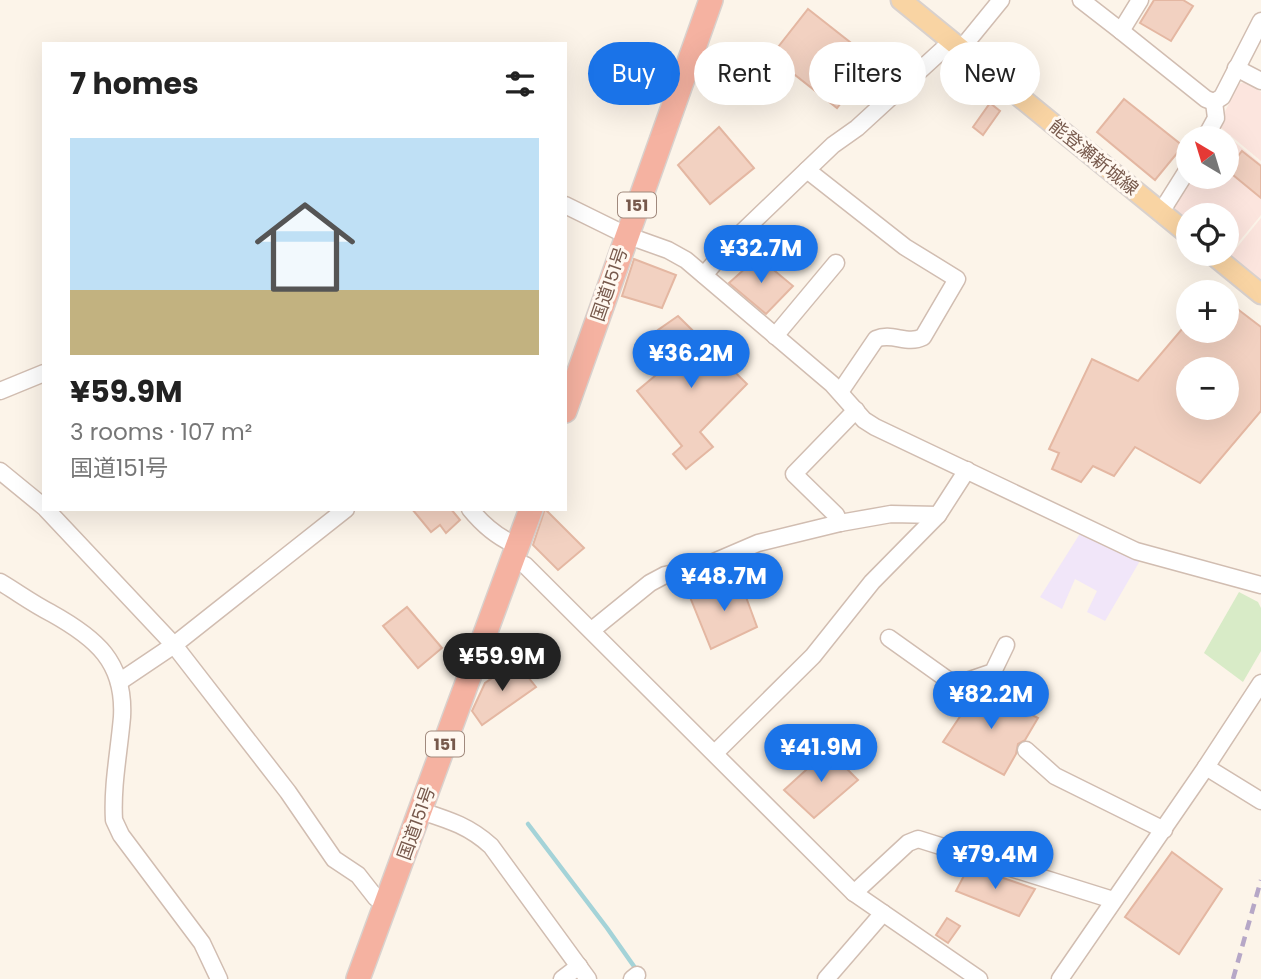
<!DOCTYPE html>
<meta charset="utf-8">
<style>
body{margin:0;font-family:Poppins,"Noto Sans JP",sans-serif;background:#f6f6f6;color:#222;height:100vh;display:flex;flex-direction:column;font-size:26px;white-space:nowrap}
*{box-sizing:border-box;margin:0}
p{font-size:23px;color:#767676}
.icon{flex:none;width:38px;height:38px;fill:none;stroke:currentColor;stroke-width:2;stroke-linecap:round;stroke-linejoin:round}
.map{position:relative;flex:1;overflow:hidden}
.sheet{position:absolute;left:42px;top:42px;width:525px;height:469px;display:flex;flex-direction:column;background:#fff;border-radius:0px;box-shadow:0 7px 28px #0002}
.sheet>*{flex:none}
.hud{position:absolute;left:588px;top:42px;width:567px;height:63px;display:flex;gap:14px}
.needle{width:46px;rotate:322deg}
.tools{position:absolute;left:1176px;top:126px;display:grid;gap:14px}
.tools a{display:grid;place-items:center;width:63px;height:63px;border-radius:50%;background:#fff;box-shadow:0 7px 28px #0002;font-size:35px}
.price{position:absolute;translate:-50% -60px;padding:0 16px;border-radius:24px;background:#1a73e8;color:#fff;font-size:23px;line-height:46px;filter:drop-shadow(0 2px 4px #0008)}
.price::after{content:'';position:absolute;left:50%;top:42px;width:21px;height:16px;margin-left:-10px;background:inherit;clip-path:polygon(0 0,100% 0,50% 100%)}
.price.selected{background:#222;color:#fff}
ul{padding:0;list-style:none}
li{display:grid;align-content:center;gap:14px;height:371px;padding:0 28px}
li span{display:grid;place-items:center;height:217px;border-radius:0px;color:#555}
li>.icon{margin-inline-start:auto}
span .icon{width:126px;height:126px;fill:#fffc;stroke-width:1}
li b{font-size:30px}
h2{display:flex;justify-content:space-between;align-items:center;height:84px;padding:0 28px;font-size:30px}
.tag{padding:0 24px;border-radius:32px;background:#fff;box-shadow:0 7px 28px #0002;font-size:24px;line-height:63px}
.tag.selected{background:#1a73e8;color:#fff}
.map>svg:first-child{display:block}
.commercial{fill:#fce5de}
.education{fill:#f1e6f9}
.green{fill:#d8ebc7}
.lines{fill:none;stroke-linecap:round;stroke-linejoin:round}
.stream{stroke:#a4d3d8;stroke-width:4.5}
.building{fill:#f2d1c1;stroke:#e4b7a2;stroke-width:2;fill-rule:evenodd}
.minor-casing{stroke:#d1bdb1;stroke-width:19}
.major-casing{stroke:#d9d1cd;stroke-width:23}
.highway-casing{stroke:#d9d1cd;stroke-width:26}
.minor{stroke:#fff;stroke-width:16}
.major{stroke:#f9d4a3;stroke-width:19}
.highway{stroke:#f5b2a1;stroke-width:23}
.rail{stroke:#b6a7c7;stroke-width:4.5;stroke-dasharray:10 7;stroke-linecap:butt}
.labels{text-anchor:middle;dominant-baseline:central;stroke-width:6;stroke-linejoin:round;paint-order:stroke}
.shield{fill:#fff8f0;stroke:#a0897d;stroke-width:2}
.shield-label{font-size:16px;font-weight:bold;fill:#77594c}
.street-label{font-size:18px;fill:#77594c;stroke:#fff8f0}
</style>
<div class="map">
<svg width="1261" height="979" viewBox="0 0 1261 979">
<rect width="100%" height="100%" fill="#fcf4e9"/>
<g class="commercial">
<path d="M1245 82 1261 92V161L1218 125 1239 84Z"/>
<path d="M1217 127 1261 164V215L1228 255 1227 215H1188V222L1172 208 1189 177H1227V138H1210Z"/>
<path d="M1261 218V281L1230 256Z"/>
</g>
<path class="education" d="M1081 532 1141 559 1105 621 1087 612 1097 591 1075 579 1062 609 1040 597Z"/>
<path class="green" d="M1239 592 1258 602 1261 608V651L1243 682 1204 653Z"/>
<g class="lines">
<path class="stream" d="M528 824 607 928 638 972"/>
</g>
<g class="building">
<path d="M1154 0H1183L1193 6 1171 41 1140 23Z"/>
<path d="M808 9 874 61 837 108 771 56Z"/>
<path d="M1124 99 1183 146 1155 180 1097 132Z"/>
<path d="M990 103 1000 111 983 135 973 127Z"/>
<path d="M719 127 754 168 710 204 678 165Z"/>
<path d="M1242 151 1261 166V198L1227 170Z"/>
<path d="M758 257 793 286 766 314 729 283Z"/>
<path d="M634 259 676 275 662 308 622 296Z"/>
<path d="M1227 301 1261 327V411L1200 483 1135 447 1114 476 1093 466 1081 482 1052 469 1059 453 1049 449 1092 359 1138 381 1188 322V331H1227ZM1188 369H1227V408H1188Z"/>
<path d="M678 316 747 384 700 432 713 447 686 469 673 454 682 446 637 391 680 355 658 330Z"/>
<path d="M412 509H451L460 520 446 533 440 525 431 532Z"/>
<path d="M545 509 584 548 558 570 533 545Z"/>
<path d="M739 578 757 627 711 649 690 597Z"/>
<path d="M407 607 442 648 418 668 383 626Z"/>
<path d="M516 662 536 687 482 725 472 711 485 683Z"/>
<path d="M978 688 1038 718 1025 740 1018 744 1016 754 1004 775 943 742 963 712 974 690Z"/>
<path d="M828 750 858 780 814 818 784 790Z"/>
<path d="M1172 852 1222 889 1179 954 1125 917Z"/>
<path d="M969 866 1035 889 1019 916 956 891Z"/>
<path d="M947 918 960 926 948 943 936 935Z"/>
</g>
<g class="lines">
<g class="minor-casing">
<g id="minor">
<path d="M1081 0 1121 31 1140 0"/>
<path d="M1121 31 1206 99 1214 102 1222 97 1261 21"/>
<path d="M961 49 1001 0"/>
<path d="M1236 68 1261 81"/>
<path d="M1205 138 1216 118 1214 102"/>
<path d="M807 170 905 247 957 279 923 337C907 345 892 332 876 339L840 392"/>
<path d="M565 205 626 235 668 250 686 260 832 384 864 420 875 427 1136 551 1261 585"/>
<path d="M1161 212 1188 169"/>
<path d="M704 275 736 238 833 145 857 128 952 41"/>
<path d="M775 336 836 263"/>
<path d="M0 391 44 373"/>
<path d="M0 471 44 507"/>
<path d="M46 509 174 645 288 792 334 859 358 875 376 898 387 902"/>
<path d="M470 509C483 525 498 538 518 546"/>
<path d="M840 523 836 515 794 474 856 410"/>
<path d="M513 561 525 565 854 893 979 979"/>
<path d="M0 582C17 592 33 604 51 613 96 638 125 662 122 717 119 752 112 786 114 820L121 835 202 943 219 979"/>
<path d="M592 630 650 583 665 575 702 567 758 543 840 523 891 514 938 515 967 470"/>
<path d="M889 638 955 685 993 672 1006 645"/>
<path d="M119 682 174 645 346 509"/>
<path d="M1261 683 1206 767 1261 801"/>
<path d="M1026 750 1055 776 1164 830"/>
<path d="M715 753 813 656 872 582 938 515"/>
<path d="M421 811C449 820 469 826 491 846L588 979"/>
<path d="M854 893 908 843 918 839 1113 900"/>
<path d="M562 979 579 966"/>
<path d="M632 979 637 975"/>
<path d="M826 979 883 913"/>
<path d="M1060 979 1206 767"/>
</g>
</g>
<g class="major-casing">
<g id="major">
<path d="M901 0 1188 234"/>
<path d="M1212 254 1261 294"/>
</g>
</g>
<g class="highway-casing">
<g id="highway">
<path d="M565 411 711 0"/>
<path d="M358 979 531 509"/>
</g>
</g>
<use href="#minor" class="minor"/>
<use href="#major" class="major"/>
<use href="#highway" class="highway"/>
<path class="rail" d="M1233 979 1261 880"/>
</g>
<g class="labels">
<g class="shield">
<rect x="618" y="192.5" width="38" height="25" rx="5"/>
<rect x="426" y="731.5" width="38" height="25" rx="5"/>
</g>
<g class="shield-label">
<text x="637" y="205">151</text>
<text x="445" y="744">151</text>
</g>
<g class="street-label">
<text transform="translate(1094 157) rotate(39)">能登瀬新城線</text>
<text transform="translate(609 284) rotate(-71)">国道151号</text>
<text transform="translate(416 823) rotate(-70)">国道151号</text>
</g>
</g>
</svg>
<div class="tools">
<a><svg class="needle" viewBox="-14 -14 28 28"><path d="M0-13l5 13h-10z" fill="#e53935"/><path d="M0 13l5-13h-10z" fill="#767676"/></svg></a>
<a><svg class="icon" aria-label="locate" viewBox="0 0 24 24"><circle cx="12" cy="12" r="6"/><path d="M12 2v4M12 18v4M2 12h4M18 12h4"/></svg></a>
<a>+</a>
<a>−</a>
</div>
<b class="price" style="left:761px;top:285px">¥32.7M</b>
<b class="price" style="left:691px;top:390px">¥36.2M</b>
<b class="price" style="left:724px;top:613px">¥48.7M</b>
<b class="price selected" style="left:502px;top:693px">¥59.9M</b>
<b class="price" style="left:991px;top:731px">¥82.2M</b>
<b class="price" style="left:821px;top:784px">¥41.9M</b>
<b class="price" style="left:995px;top:891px">¥79.4M</b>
<div class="hud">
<a class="tag selected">Buy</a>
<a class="tag">Rent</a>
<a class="tag">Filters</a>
<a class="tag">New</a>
</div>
<section class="sheet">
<h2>7 homes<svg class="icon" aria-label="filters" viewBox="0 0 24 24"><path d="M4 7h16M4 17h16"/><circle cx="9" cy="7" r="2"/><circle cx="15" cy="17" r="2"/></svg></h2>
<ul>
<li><span style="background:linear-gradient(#bfe0f5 70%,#c2b280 0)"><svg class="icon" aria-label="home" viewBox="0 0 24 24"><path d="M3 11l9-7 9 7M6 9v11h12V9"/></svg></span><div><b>¥59.9M</b><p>3 rooms · 107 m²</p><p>国道151号</p></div></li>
</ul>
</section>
</div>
